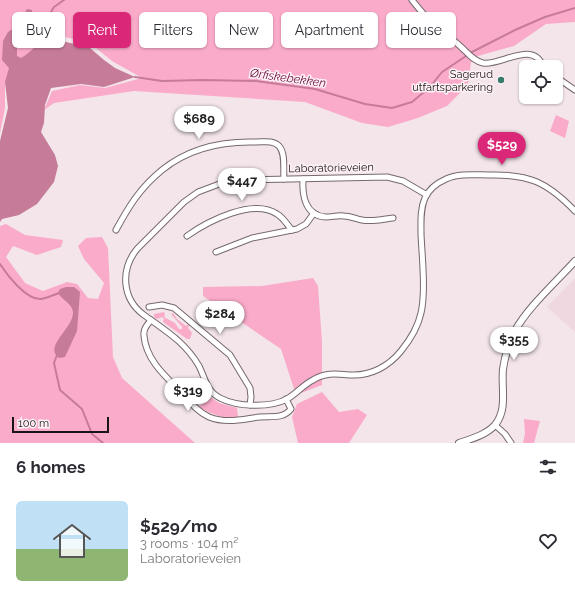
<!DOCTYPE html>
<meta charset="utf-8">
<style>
body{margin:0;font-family:Raleway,sans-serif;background:#f7f7f7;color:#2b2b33;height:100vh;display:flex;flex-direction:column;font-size:15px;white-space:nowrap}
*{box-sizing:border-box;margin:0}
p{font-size:13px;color:#7c7c81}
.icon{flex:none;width:22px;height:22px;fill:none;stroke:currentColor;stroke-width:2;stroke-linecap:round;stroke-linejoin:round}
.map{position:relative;height:443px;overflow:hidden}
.side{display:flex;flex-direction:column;background:#fff;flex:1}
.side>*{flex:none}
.top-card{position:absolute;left:12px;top:12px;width:551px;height:36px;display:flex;gap:8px}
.tools{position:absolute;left:519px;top:60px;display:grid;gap:8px}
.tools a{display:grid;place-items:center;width:44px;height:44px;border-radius:6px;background:#fff;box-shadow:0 1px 3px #0004;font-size:20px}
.scale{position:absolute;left:12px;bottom:10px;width:97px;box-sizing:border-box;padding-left:4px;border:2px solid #191415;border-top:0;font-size:11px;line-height:14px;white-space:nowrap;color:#191415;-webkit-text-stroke:3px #fff3f7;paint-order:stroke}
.price{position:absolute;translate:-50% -34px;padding:0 9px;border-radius:14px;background:#fff;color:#222;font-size:13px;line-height:26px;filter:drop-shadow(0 1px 2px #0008)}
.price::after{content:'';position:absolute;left:50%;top:24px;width:12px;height:9px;margin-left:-6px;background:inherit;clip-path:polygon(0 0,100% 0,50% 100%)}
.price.current{background:#db2777;color:#fff}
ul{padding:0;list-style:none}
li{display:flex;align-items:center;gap:12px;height:100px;padding:0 16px}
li+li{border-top:1px solid #e1e1e2}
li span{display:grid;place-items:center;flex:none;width:112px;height:80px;border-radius:6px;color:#555}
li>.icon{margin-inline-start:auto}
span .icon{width:48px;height:48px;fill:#fffc;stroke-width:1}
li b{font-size:17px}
h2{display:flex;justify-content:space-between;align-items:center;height:48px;padding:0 16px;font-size:17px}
.pill{padding:0 14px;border-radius:6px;background:#fff;box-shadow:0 1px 3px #0004;font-size:14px;line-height:36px}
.pill.current{background:#db2777;color:#fff}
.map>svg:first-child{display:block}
.built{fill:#efd8e0}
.green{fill:#fbabca}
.water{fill:#c67b98}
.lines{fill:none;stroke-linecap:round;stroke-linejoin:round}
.stream{stroke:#c67b98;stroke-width:2}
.minor-casing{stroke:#75696d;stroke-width:7}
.tertiary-casing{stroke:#75696d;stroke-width:8}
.minor{stroke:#fff;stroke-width:5}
.tertiary{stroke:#fff;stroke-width:6}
.poi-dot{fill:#397c6e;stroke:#fff3f7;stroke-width:1.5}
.labels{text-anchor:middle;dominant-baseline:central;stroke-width:3;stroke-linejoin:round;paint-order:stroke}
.poi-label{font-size:11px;fill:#191415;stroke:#fff3f7;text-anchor:end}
.street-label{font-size:11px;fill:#191415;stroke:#fff3f7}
.water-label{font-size:12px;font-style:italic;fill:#6a0d3e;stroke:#fff3f7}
</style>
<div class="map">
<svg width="575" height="443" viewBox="0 0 575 443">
<rect width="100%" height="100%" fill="#f3e5ea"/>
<path class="built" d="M575 278V332L547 307Z"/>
<g class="green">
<path d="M0 0H575V22L546 24 514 46 478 56 471 62 468 85 447 106 418 118 388 127 362 123 305 102 134 91 54 103 44 110 52 91 80 85 105 88 142 78 112 61 91 44 58 35 5 83V108L0 133Z"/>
<path d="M556 115 569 121 565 138 550 131Z"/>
<path d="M6 224 25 235 63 240 61 247 37 255 13 246 6 257 25 283 43 291 67 282 77 284 88 298 98 299 104 283 84 259 78 246 86 238 102 237 108 248 113 357 122 378 195 443H0V226Z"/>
<path d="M313 278 318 286 322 342V385L296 395 281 349 203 296V287L262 286Z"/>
<path d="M164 312 165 315 164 317 175 323 179 329H182V327L171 314 173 313 177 319 186 326 188 324 189 325 188 328 192 333 190 339H187L163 322 164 319 162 317 157 319 154 317V314Z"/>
<path d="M322 392 339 412 358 409 367 415 349 443H298L292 417 297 404Z"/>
<path d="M210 397 219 403 237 408 238 417C225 421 210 413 199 407Z"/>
<path d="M524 419 540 421 534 443H523L525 434Z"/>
</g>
<g class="water">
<path d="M27 9 32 10 34 30 30 37 25 36 17 47V56L21 58C31 52 40 44 42 32L47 30 50 31 54 39 90 48 104 60 115 68 135 77 104 87 81 84 51 88 45 105 44 123 41 132 55 155 58 166 54 182 37 204 19 215 2 219 0 222V141L8 108 5 82 9 68 2 60 3 41 8 32 18 25Z"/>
<path d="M66 287H74L80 292 77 331 65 357 59 358C43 346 74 328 73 312 72 303 62 300 58 293L60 289Z"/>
</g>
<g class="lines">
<g class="stream">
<path d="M34 30 39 31"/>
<path d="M22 41 28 44 31 42 44 24 54 7 64 0"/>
<path d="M472 52 515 30 545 17 575 8"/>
<path d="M135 77 162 81 202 80 256 81 315 89 365 104 392 108 412 102 430 87 442 72 466 56"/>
<path d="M0 264C7 275 26 300 41 299 47 298 53 295 59 293"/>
<path d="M57 355 54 363 60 390 82 409 92 434 103 443"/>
</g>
<g class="minor-casing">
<g id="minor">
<path d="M412 0C419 9 426 18 435 25 443 33 453 39 461 47 468 53 473 61 483 63 501 66 534 39 543 67"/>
<path d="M556 77 575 90"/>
<path d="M303 179C302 195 305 216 326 217 332 217 338 215 344 216 350 216 356 219 362 220 372 222 384 219 393 218"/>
<path d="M427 195 403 181 387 177 243 180 222 183 198 192 184 202 137 249C120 270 122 299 144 315 166 331 185 342 199 366 205 378 207 392 220 398 237 407 270 408 287 399 296 394 303 385 313 380 326 372 337 374 351 375 371 376 389 366 401 351 410 340 418 327 421 313 426 291 422 257 421 234 421 222 420 209 425 198 429 189 437 183 446 179 459 173 475 175 489 175 529 174 547 182 575 211"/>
<path d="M116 230C129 206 140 188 162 170 189 148 222 141 256 142 264 142 273 140 279 146 286 154 283 170 284 179"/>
<path d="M187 236C208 221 253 198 277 214 284 218 287 225 292 230"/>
<path d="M216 252 252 238 297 229 306 224 314 213"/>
<path d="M149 307 162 305 174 308 230 355 250 388 251 397 250 405"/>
<path d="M151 320C147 325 143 329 144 336 146 360 166 377 182 393 190 402 198 412 209 417 227 424 243 419 260 417 272 416 283 419 291 409L286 399"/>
<path d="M495 425 505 434 511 443"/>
</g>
</g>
<g class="tertiary-casing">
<path id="tertiary" d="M459 443C471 439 486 435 495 425 508 409 501 388 503 369 505 356 509 342 515 331 527 308 557 281 575 261"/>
</g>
<use href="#minor" class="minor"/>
<use href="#tertiary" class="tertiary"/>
</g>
<circle class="poi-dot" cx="501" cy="80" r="4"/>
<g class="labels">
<g class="poi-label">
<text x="493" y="74">Sagerud<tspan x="493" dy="13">utfartsparkering</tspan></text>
</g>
<g class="street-label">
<text transform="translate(331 168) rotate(-1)">Laboratorieveien</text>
</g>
<g class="water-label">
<text transform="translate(288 78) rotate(8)">Ørfiskebekken</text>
</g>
</g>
</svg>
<div class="tools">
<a><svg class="icon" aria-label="locate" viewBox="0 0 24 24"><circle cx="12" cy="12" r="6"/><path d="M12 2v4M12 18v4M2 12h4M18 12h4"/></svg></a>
</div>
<div class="scale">100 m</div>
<b class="price" style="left:199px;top:140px">$689</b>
<b class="price current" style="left:502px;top:166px">$529</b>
<b class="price" style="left:242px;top:202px">$447</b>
<b class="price" style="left:220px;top:335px">$284</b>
<b class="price" style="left:514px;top:361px">$355</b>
<b class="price" style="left:188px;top:412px">$319</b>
<div class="top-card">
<a class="pill">Buy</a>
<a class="pill current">Rent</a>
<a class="pill">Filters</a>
<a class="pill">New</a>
<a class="pill">Apartment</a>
<a class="pill">House</a>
</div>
</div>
<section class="side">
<h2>6 homes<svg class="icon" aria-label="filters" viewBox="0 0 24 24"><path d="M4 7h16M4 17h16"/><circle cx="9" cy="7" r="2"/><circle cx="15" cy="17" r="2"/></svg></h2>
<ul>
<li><span style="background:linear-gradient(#bfe0f5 60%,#8fb573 0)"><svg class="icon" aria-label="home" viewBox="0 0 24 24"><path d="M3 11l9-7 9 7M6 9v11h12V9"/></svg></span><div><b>$529/mo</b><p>3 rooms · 104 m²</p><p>Laboratorieveien</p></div><svg class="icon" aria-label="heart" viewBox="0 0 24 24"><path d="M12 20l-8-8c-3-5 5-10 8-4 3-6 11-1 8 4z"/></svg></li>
</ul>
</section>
